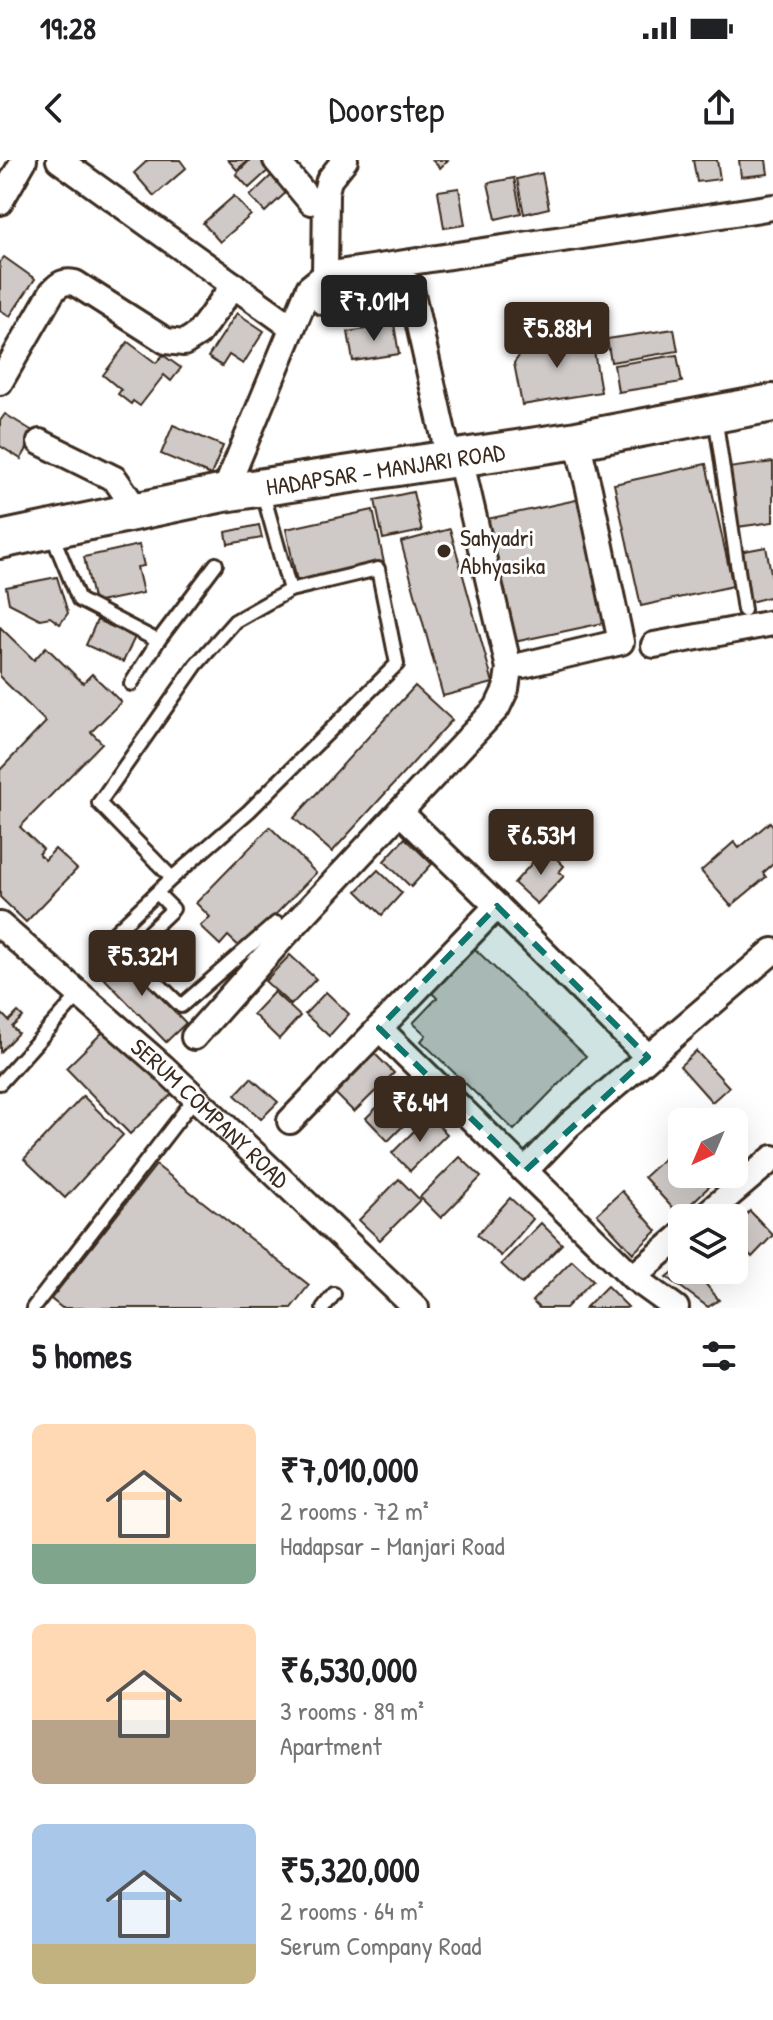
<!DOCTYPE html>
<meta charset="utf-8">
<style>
body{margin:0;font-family:"Patrick Hand",sans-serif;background:#f6f6f6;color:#202124;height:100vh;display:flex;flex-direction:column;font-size:30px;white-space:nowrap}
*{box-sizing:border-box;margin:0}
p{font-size:26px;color:#757577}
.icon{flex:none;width:44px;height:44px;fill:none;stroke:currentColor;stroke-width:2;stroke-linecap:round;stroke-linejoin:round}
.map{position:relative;height:1148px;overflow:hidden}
.side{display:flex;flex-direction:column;background:#fff;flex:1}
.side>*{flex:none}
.needle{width:52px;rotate:224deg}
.controls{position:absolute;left:668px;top:948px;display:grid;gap:16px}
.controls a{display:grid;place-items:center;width:80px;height:80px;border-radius:12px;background:#fff;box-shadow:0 8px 32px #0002;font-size:40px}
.price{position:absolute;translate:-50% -68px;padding:0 18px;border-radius:8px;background:#3b2a1e;color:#fff;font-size:26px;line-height:52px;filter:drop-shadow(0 2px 4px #0008)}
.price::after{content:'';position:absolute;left:50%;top:48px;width:24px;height:18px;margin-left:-12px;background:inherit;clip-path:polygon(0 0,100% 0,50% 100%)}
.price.current{background:#222;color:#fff}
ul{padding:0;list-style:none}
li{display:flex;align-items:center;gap:24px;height:200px;padding:0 32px}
li span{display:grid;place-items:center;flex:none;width:224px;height:160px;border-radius:12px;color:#555}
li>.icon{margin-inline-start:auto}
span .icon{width:96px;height:96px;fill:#fffc;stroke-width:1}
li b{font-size:34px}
h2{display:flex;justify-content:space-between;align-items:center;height:96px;padding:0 32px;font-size:34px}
.status{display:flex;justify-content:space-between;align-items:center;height:56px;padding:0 40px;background:#fff;direction:ltr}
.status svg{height:22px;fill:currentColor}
header{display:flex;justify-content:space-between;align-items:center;height:104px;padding:0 32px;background:#fff;font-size:36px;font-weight:600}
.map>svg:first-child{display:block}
.building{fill:#cfcac7;stroke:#3b2a1e;stroke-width:2}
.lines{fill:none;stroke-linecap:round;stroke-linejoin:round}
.lane-casing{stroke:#3b2a1e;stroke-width:18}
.street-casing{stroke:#3b2a1e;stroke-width:30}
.primary-casing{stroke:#3b2a1e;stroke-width:42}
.lane{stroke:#fff;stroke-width:12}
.street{stroke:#fff;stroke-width:24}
.primary{stroke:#fff;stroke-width:36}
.marked{fill:#0f766e;fill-opacity:0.2;stroke:#0f766e;stroke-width:6;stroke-dasharray:16 10;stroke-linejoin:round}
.poi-dot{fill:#3b2a1e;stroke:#fff;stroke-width:3}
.labels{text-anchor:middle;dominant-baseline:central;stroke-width:6;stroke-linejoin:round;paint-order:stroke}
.street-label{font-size:24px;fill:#3b2a1e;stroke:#fff}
.poi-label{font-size:24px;fill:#3b2a1e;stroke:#fff;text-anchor:start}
</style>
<div class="status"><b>19:28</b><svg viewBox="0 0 49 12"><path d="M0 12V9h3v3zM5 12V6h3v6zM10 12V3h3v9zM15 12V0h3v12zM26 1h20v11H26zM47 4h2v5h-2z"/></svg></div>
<header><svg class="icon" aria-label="back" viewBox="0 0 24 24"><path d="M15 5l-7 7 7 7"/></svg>Doorstep<svg class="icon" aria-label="share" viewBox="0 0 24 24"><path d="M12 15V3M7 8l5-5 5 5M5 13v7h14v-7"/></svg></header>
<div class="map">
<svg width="773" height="1148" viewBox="0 0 773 1148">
<rect width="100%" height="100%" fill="#fff"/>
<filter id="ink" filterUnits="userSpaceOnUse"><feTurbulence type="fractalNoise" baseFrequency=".0125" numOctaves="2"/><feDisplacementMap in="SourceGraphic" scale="16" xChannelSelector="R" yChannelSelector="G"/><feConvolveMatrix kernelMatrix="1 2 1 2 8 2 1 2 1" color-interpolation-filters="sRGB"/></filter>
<g filter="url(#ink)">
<g class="building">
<path d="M148 0H180L186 8 154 36 134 13Z"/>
<path d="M228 0H248L237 10Z"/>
<path d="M250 0H264L271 8 249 28 236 14Z"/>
<path d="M432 0H448L440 8Z"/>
<path d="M693 0H717L720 19 697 22Z"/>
<path d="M739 0H766L768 14 741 17Z"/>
<path d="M275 12 291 28 265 52 250 36Z"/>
<path d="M542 13 549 48 524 54 517 19Z"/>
<path d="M514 18 521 53 496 59 488 23Z"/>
<path d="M459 28 465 65 444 68 438 31Z"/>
<path d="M234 36 251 55 220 82 203 63Z"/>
<path d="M4 97 35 119 10 156 0 150V102Z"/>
<path d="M237 153 264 171 243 204 229 195 222 206 208 197Z"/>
<path d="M394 164 399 194 353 201 348 172Z"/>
<path d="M674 169 678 191 611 202 607 179Z"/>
<path d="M591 174 601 232 522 245 514 203 527 185Z"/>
<path d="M128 182 156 203 163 195 181 208 171 221 164 215 140 246 133 241 131 244 118 234 121 230 103 215Z"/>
<path d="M677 195 682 222 618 232 614 205Z"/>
<path d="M5 254 36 273 21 299 0 286V261Z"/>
<path d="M173 265 223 286 211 315 161 294Z"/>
<path d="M773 302V362L737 367 728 308Z"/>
<path d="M706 304 733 426 641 446 614 324Z"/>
<path d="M413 332 422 371 383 379 375 340Z"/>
<path d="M581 339 608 462 514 482 487 359Z"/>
<path d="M373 350 384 403 297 422 286 369Z"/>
<path d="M259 365 262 378 228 384 226 372Z"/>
<path d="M450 369 493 523 443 536 401 382Z"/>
<path d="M139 385 144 406 137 407 143 433 94 443 84 397Z"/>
<path d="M766 387 773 423V436L750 442 739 392Z"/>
<path d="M57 417 68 453 60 464 50 457 40 459 9 443 6 427Z"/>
<path d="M97 460 135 477 123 502 86 485Z"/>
<path d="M0 467 34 500 46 487 83 523 92 514 121 542 91 572 102 583 20 667 43 689 39 694 45 700 55 689 77 709 26 762 0 737V610L46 562 0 517Z"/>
<path d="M415 526 452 560 332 692 294 658Z"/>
<path d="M770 662 773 666V704L763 713 766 717 731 746 701 711 734 682 739 688Z"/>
<path d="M270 667 316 713 242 789 228 776 220 785 200 766 210 757 196 743Z"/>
<path d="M405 678 432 704 411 727 384 701Z"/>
<path d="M549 691 564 706 559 712 564 716 537 744 514 723 542 692 546 695Z"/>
<path d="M378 710 402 733 382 755 357 731Z"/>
<path d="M474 788 586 896 514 970 421 881 426 875 413 863 437 838 431 832Z"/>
<path d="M119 794 186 863 166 882 99 813Z"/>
<path d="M290 795 316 819 291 845 265 821Z"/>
<path d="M274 832 300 856 279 879 253 854Z"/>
<path d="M326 832 349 854 329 876 305 854Z"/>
<path d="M0 852 9 861 18 852 23 857 12 867 18 873 0 892Z"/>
<path d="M108 867 172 934 130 974 66 908Z"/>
<path d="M696 891 729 927 712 942 680 906Z"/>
<path d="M375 894 394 913 354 952 335 933Z"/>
<path d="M251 918 278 942 261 959 235 935Z"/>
<path d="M403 922 425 944 388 981 366 958Z"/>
<path d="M83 936 123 975 65 1038 24 999Z"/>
<path d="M429 956 447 974 410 1011 392 993Z"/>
<path d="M679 985 682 987V1014H706L714 1022 679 1055 644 1017Z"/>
<path d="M460 997 481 1017 441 1058 420 1037Z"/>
<path d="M156 1005 309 1125 291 1148H62L51 1139Z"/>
<path d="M399 1019 420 1040 380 1080 359 1060Z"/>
<path d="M622 1031 657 1071 633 1093 597 1054Z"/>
<path d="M510 1038 533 1059 501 1096 477 1075Z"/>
<path d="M750 1051 773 1075 752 1097 734 1077V1067Z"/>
<path d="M541 1063 562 1084 522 1124 501 1104Z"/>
<path d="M572 1100 593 1120 566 1148H539L532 1141Z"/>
<path d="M682 1105V1110H694L719 1140 708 1147 667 1117Z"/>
<path d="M607 1126 628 1147 626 1148H585Z"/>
</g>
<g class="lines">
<g class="lane-casing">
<g id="lane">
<path d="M715 256 744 450"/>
<path d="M262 330 290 430"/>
<path d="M51 372 79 440 158 481"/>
<path d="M378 409 397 504 249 651 172 718 99 643 196 505 235 461 290 430Z"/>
<path d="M131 524 158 481 216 404"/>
<path d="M157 733 173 749 127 793 181 846 276 763"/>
<path d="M110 777 172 718"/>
<path d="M0 923 80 834"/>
<path d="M33 1148 195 938"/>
<path d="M323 1148 334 1134"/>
</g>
</g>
<g class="street-casing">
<g id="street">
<path d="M59 0 292 167"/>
<path d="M276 0 311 42"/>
<path d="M0 42 24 0"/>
<path d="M325 115 326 32 329 20 345 0"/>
<path d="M323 142 410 125 449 299"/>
<path d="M0 222 52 132C60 123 64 121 75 123L166 181 184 183 198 174 234 125"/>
<path d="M40 282 115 319 137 351"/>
<path d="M224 333 309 128 325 115 773 47"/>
<path d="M654 485 773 463"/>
<path d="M523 505 621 482 589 329 577 280"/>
<path d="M400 652 497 746 648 897"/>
<path id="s1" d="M0 765 163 907 416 1148"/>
<path d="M379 868 633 1117 676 1148"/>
<path d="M194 877 282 778 497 548 506 529 509 508 460 298"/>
<path d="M290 961 497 746"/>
<path d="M525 1011 569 965 773 791"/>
<path d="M702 1058 773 998"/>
<path d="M633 1117 682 1075"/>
</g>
</g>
<g class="primary-casing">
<g id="primary">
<path id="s2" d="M0 380 224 333 577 280 773 243"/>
</g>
</g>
<use href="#lane" class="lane"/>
<use href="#street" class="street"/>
<use href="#primary" class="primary"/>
</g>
</g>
<path class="marked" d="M497 746 648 897 525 1011 379 868Z"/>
<circle class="poi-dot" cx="444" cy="391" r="8"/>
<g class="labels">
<g class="street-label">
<text stroke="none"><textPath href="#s2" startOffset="392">HADAPSAR - MANJARI ROAD</textPath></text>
<text stroke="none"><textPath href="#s1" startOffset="282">SERUM COMPANY ROAD</textPath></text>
</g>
<g class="poi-label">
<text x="460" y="377">Sahyadri<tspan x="460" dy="28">Abhyasika</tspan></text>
</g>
</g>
</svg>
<div class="controls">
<a><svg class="needle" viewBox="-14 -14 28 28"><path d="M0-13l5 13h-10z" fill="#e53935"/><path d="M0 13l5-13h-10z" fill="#757577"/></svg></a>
<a><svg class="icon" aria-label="layers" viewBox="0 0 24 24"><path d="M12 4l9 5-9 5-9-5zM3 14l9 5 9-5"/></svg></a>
</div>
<b class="price current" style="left:374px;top:183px">₹7.01M</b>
<b class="price" style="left:557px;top:210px">₹5.88M</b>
<b class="price" style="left:541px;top:717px">₹6.53M</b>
<b class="price" style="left:142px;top:838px">₹5.32M</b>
<b class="price" style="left:420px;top:984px">₹6.4M</b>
</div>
<section class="side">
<h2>5 homes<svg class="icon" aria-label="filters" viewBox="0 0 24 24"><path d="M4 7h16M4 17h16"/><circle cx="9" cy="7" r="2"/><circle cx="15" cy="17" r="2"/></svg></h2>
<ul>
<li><span style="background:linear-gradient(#ffd9b3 75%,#7fa58c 0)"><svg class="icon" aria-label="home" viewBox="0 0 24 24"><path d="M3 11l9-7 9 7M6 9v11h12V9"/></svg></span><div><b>₹7,010,000</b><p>2 rooms · 72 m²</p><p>Hadapsar - Manjari Road</p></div></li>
<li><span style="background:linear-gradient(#ffd9b3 60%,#b9a48a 0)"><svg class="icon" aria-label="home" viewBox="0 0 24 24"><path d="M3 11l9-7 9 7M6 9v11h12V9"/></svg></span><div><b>₹6,530,000</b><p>3 rooms · 89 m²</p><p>Apartment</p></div></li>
<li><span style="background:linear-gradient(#a9c7e8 75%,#c2b280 0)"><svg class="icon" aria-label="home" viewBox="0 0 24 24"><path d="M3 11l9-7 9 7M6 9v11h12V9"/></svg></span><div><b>₹5,320,000</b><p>2 rooms · 64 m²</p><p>Serum Company Road</p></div></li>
</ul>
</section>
